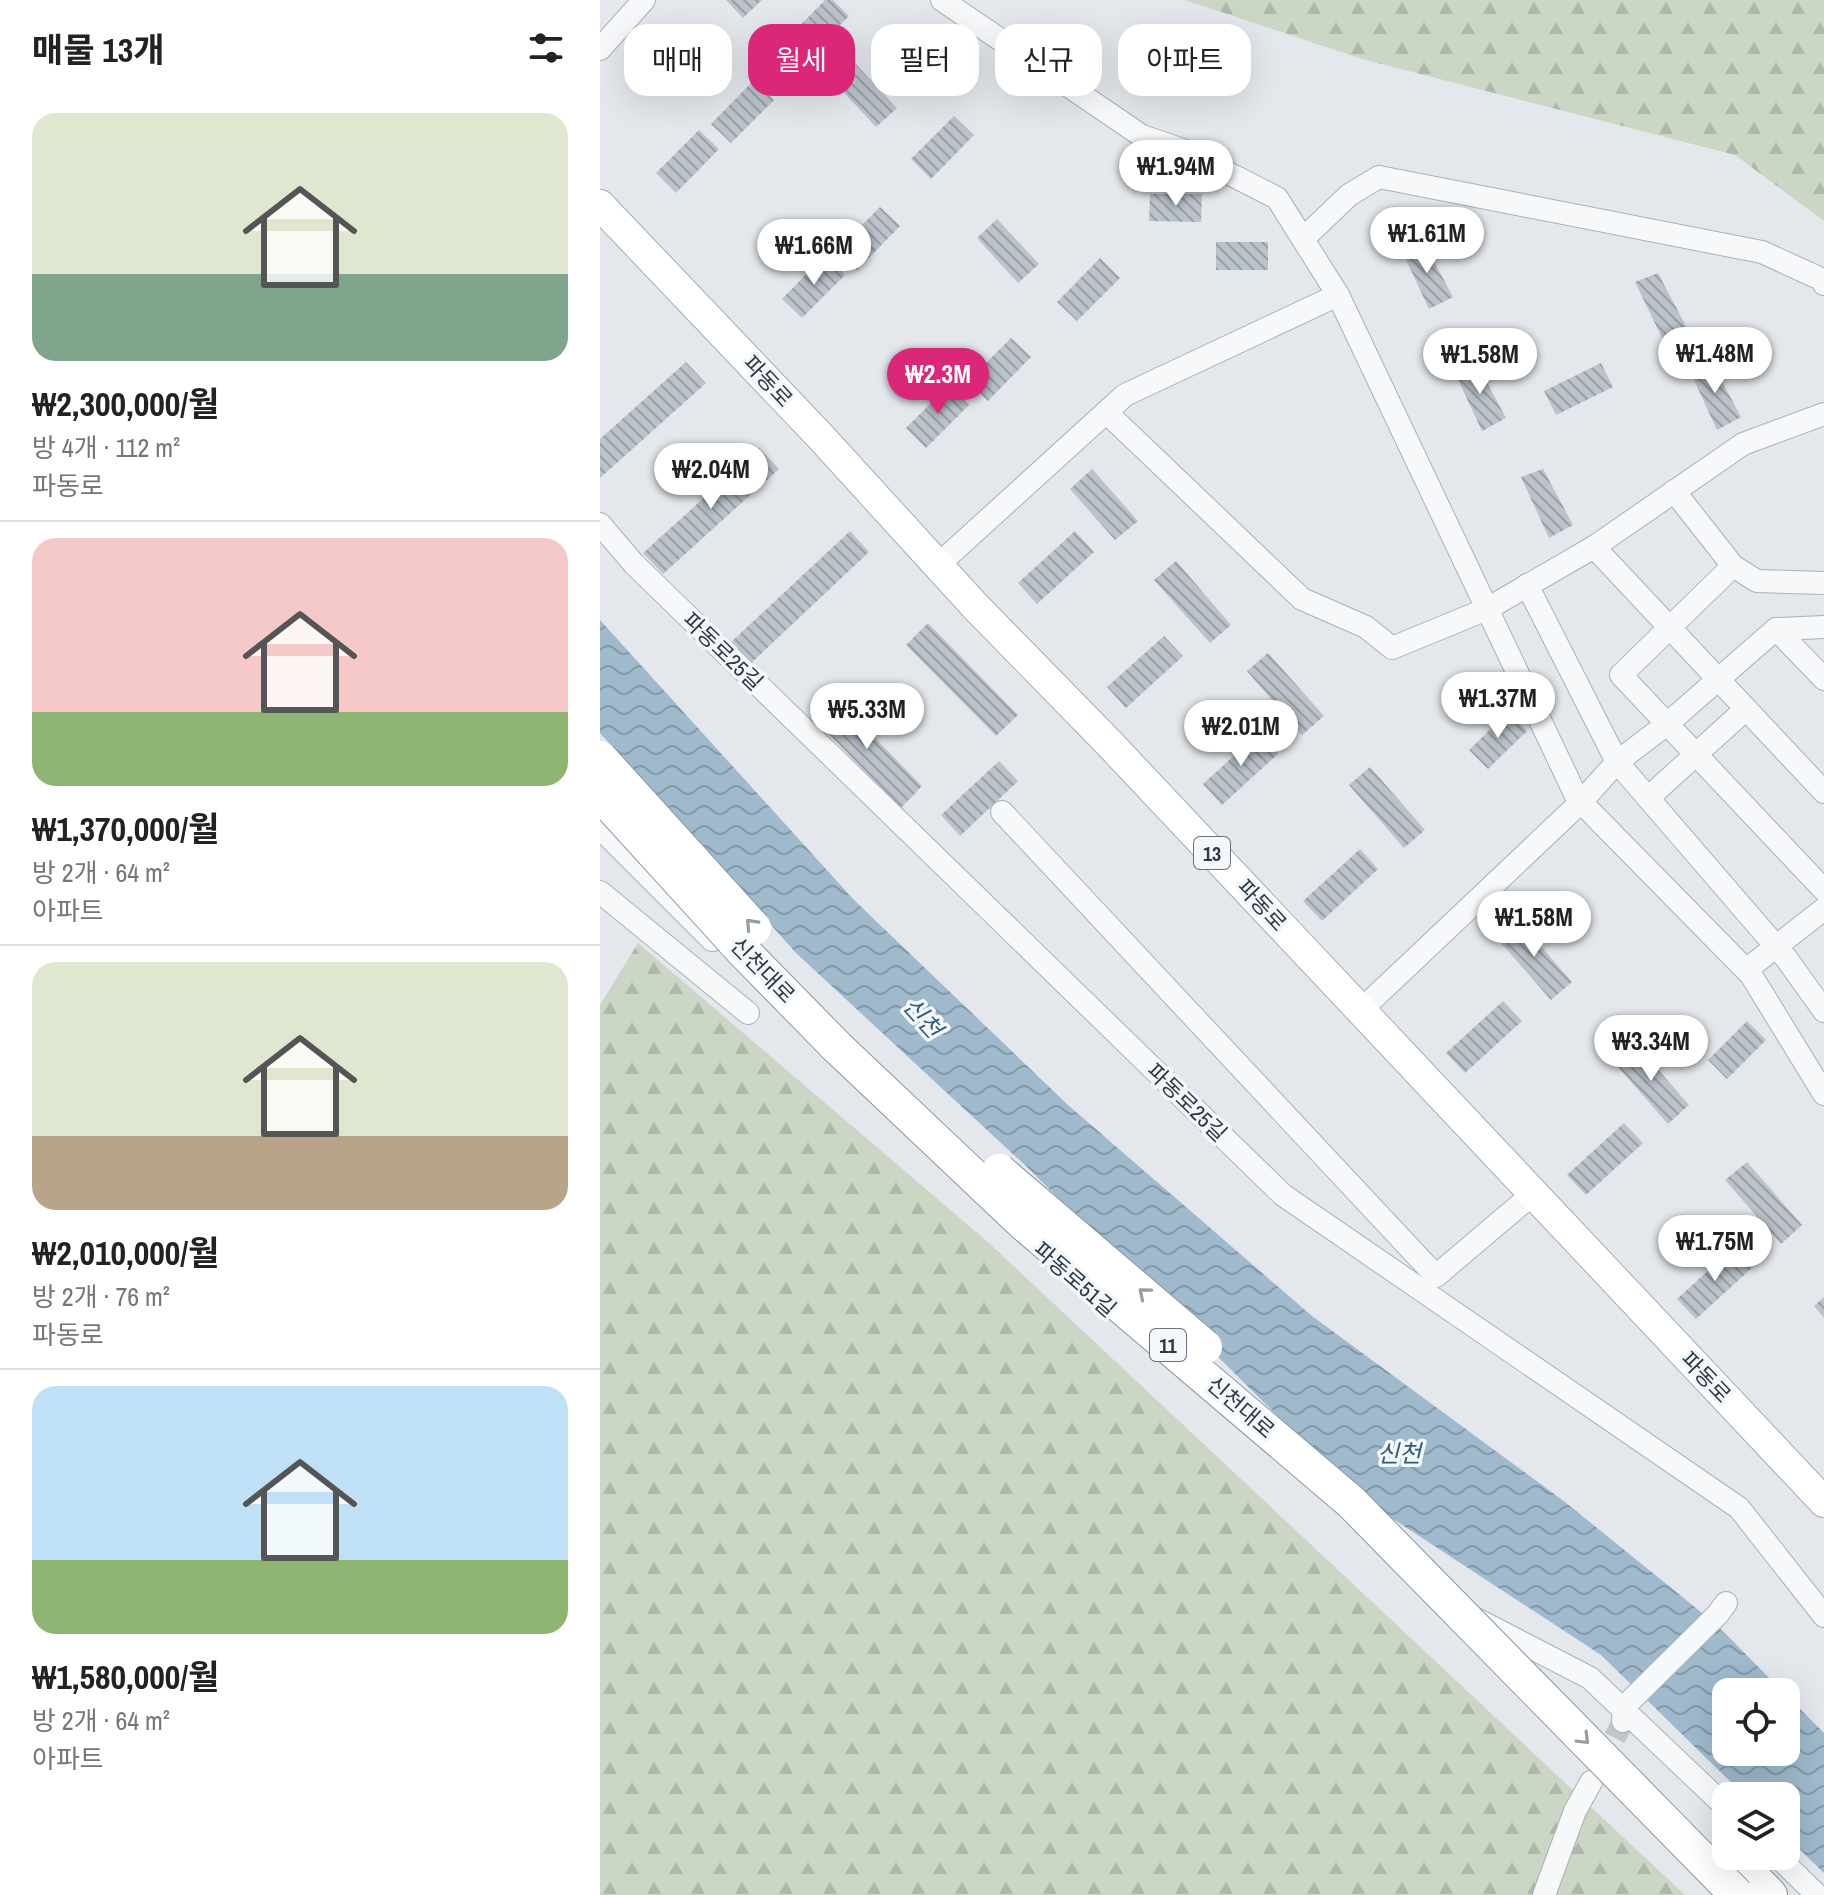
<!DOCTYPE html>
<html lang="ko">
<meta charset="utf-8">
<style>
body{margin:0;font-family:"Archivo Narrow","Noto Sans KR",sans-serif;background:#f2f2f2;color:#222;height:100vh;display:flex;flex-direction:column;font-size:30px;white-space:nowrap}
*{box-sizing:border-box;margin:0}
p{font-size:26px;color:#767676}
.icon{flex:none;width:44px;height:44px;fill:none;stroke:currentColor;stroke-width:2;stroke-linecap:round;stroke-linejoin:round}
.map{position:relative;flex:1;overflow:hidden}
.drawer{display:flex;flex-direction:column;background:#fff;width:600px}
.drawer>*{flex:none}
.banner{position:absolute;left:24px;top:24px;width:760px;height:72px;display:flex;gap:16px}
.fabs{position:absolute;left:1112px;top:1678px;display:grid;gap:16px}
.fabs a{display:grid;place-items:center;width:88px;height:88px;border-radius:16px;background:#fff;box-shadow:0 8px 32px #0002;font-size:40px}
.price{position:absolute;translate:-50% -68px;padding:0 18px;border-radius:28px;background:#fff;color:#222;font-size:26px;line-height:52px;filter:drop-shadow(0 2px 4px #0008)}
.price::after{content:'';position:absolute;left:50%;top:48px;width:24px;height:18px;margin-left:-12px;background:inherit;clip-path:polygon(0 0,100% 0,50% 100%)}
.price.active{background:#db2777;color:#fff}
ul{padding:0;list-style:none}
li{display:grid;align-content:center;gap:16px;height:424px;padding:0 32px}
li+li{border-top:2px solid #e0e0e0}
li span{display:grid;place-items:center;height:248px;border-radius:24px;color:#555}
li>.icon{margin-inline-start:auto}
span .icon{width:144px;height:144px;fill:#fffc;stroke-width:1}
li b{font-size:34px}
h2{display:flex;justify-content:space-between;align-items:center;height:96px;padding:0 32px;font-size:34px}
.tag{padding:0 28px;border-radius:24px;background:#fff;box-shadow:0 8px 32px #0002;font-size:28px;line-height:72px}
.tag.active{background:#db2777;color:#fff}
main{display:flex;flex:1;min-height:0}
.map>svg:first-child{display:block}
.forest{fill:url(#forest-firs)}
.water{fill:url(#water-waves)}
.building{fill:url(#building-back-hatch)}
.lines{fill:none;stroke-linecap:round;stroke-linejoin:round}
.minor-tunnel{stroke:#bfc5cb;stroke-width:22;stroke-dasharray:22 11;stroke-linecap:butt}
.minor-casing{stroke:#a9b0b7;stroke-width:24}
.major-casing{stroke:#a3aeb8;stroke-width:32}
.highway-casing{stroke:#8b97a3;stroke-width:36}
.minor{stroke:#f7f8fa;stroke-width:22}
.major{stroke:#fff;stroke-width:30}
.highway{stroke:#fff;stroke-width:34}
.highway-bridge-casing{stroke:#8b97a3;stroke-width:36;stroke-linecap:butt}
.highway-bridge{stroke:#fff;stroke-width:34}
.oneway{stroke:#959ca2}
.labels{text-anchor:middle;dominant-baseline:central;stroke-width:7;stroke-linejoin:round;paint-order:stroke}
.shield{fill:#f4f7f9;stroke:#67717b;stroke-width:2}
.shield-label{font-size:20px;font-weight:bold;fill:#2b3845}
.street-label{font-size:22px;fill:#2b3845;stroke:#f4f7f9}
.water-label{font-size:24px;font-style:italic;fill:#335c7b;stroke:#f4f7f9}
</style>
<main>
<section class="drawer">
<h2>매물 13개<svg class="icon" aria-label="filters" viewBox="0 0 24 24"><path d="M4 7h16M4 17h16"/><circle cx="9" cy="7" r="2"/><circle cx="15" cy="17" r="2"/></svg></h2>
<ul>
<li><span style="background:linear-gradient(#dfe7d0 65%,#7fa58c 0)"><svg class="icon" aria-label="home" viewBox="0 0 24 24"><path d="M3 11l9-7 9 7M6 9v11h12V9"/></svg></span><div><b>₩2,300,000/월</b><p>방 4개 · 112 m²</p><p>파동로</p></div></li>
<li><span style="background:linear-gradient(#f6c9c9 70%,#8fb573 0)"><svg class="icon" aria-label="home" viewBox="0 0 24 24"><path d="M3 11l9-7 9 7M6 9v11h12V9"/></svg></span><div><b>₩1,370,000/월</b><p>방 2개 · 64 m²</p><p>아파트</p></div></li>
<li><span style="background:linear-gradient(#dfe7d0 70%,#b9a48a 0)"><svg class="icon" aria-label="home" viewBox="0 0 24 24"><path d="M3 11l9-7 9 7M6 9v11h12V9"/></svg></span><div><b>₩2,010,000/월</b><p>방 2개 · 76 m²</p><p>파동로</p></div></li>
<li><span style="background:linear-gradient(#bfe0f5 70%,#8fb573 0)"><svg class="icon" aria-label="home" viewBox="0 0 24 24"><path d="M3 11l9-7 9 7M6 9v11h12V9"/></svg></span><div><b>₩1,580,000/월</b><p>방 2개 · 64 m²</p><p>아파트</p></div></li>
</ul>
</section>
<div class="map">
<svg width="1224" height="1895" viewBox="0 0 1224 1895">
<defs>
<pattern id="forest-firs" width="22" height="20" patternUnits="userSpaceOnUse" patternTransform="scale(2)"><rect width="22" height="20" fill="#cbd6c5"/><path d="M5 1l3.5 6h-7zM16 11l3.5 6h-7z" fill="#aeb8ab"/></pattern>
<pattern id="water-waves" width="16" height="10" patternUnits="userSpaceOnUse" patternTransform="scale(2)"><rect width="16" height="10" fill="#9ebacc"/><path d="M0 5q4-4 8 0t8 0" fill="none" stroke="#8198a7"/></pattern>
<pattern id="building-back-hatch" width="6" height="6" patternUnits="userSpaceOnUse" patternTransform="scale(2)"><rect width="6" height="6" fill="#bbc2ca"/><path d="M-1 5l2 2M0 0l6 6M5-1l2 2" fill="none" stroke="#989fa6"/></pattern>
</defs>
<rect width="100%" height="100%" fill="#e4e8ec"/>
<g class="forest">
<path d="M585 0H1224V221L1135 155 762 59Z"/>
<path d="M38 943 389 1243 1085 1895H0V1005Z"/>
</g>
<path class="water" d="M0 620 254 900 468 1105 712 1316 965 1502 1117 1625 1183 1692H1126V1752H1186V1695L1224 1733V1873L1186 1836V1796H1145L1001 1655 758 1496 427 1167 196 953 0 733Z"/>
<g class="building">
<path d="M126 0H162L143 18Z"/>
<path d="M225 0H233L249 16 206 59 186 40Z"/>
<path d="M255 63 297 108 276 127 234 82Z"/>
<path d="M154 80 174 100 131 143 111 124Z"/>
<path d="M354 116 374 135 331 179 311 159Z"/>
<path d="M99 130 119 149 76 193 56 173Z"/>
<path d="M550 194H602L601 222 549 221Z"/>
<path d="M280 207 300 226 257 270 237 250Z"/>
<path d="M397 219 439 264 418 283 377 238Z"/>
<path d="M823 241 853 297 829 309 801 249Z"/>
<rect x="616" y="242" width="52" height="28"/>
<path d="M225 255 245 275 202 318 182 299Z"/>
<path d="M500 258 520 278 477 321 457 302Z"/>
<path d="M1058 273 1088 330 1064 342 1035 282Z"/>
<path d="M411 338 431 357 388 401 368 381Z"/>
<path d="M1111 361 1141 417 1117 430 1089 369Z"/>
<path d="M86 362 106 383 0 478V439Z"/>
<path d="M876 362 906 418 882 431 854 371Z"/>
<path d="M1001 363 1013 387 956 415 944 391Z"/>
<path d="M349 385 369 405 326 448 306 428Z"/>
<path d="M159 448 179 469 63 574 43 553Z"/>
<path d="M492 469 538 521 515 540 470 489Z"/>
<path d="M943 469 973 525 949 538 921 477Z"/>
<path d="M250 531 269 552 148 666 128 645Z"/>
<path d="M475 531 494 552 437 604 418 583Z"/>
<path d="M576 561 631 625 610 643 554 580Z"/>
<path d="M328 623 418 715 396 736 306 645Z"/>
<path d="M564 636 583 656 526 708 507 687Z"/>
<path d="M668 653 724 716 702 735 647 671Z"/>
<path d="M233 695 322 786 301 808 211 716Z"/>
<path d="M908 712 927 731 888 769 869 750Z"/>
<path d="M660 732 679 753 622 805 603 784Z"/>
<path d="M399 761 418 781 360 836 341 815Z"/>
<path d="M770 767 825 830 804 848 749 785Z"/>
<path d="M760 849 778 869 722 921 703 901Z"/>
<path d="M916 918 972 982 951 1000 895 936Z"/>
<path d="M903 1001 922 1021 865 1073 846 1053Z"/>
<path d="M1147 1021 1166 1040 1127 1079 1108 1060Z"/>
<path d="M1034 1042 1089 1105 1068 1124 1012 1060Z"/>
<path d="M1024 1123 1043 1143 986 1195 967 1175Z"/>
<path d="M1147 1162 1202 1225 1181 1244 1125 1180Z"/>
<path d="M1134 1247 1153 1267 1096 1319 1077 1299Z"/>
<path d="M1224 1297V1318L1214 1306Z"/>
</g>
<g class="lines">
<path class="minor-tunnel" d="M999 1767 1023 1722"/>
<g class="minor-casing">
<g id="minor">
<path d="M342 0 542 136 583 150 677 198 738 295 977 798 1151 975 1224 1094"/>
<path d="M0 49 44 0"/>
<path d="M703 239 749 195 779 177 1162 252 1221 279 1224 284"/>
<path d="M506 412 702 599 766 627 792 648 887 609 994 547 1143 444 1224 414"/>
<path d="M1074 491 1133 566"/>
<path d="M0 524 34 564 683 1195 1139 1508 1224 1616"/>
<path d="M994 547 1224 792"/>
<path d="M338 565 525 395 738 295"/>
<path d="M1224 583 1157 581 1133 566 1021 675 1224 890"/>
<path d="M927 585 1017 762 1186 958 1224 1011"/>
<path d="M1176 629 1224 679"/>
<path d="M1048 798 1146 709"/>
<path d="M402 812 836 1276 934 1193"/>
<path d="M0 828 112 940"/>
<path d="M0 892 148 1013"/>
<path d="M1146 970 1224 909"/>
<path d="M759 1012 981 802 1017 762 1067 724 1176 629 1224 627"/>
<path d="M878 1620 990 1678 1126 1807"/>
<path d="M1023 1721 1024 1707 1118 1614 1126 1603"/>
<path d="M1177 1856 1217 1895"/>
<path d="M944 1895 975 1811 991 1782"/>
</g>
</g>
<g class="major-casing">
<path id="major" d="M0 205 219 435 375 606 508 742 1224 1502"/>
</g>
<g class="highway-casing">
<path id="highway" d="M1132 1856 1170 1895"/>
</g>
<use href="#minor" class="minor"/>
<use href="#major" class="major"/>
<use href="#highway" class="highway"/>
<g class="highway-bridge-casing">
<g id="highway-bridge">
<path d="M0 758 154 928"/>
<path d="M0 794 142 950 237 1047 423 1223 751 1502 1137 1895"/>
<path d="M399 1171 605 1347"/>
</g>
</g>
<use href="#highway-bridge" class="highway-bridge"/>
</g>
<defs><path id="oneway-chevron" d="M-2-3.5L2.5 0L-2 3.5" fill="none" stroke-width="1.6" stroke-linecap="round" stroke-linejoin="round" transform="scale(2)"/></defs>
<g class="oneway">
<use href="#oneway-chevron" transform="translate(151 924) rotate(-133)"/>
<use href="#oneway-chevron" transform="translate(544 1293) rotate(-140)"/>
<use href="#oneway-chevron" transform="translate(984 1739) rotate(45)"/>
</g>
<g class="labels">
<g class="shield">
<rect x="594" y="837" width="36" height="32" rx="6"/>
<rect x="550" y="1329" width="36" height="32" rx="6"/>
</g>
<g class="shield-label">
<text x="612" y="853">13</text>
<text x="568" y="1345">11</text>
</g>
<g class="street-label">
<text transform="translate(168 381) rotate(47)">파동로</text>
<text transform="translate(123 651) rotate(44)">파동로25길</text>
<text transform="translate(662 905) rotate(47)">파동로</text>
<text transform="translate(163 970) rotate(46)">신천대로</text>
<text transform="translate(587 1102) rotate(44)">파동로25길</text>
<text transform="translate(475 1279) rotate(41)">파동로51길</text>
<text transform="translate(1106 1377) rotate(46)">파동로</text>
<text transform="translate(641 1407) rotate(41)">신천대로</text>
</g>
<g class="water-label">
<text transform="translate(323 1017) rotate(48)">신천</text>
<text x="799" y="1453">신천</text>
</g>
</g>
</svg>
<div class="fabs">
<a><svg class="icon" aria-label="locate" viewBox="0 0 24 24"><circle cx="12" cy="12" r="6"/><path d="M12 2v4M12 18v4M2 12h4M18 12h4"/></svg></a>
<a><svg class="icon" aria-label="layers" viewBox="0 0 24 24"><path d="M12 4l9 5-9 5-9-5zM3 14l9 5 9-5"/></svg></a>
</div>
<b class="price" style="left:576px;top:208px">₩1.94M</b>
<b class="price" style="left:827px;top:275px">₩1.61M</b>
<b class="price" style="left:214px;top:287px">₩1.66M</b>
<b class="price" style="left:1115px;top:395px">₩1.48M</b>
<b class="price" style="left:880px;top:396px">₩1.58M</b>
<b class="price active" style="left:338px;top:416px">₩2.3M</b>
<b class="price" style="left:111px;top:511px">₩2.04M</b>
<b class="price" style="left:898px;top:740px">₩1.37M</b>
<b class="price" style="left:267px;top:751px">₩5.33M</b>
<b class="price" style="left:641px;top:768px">₩2.01M</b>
<b class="price" style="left:934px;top:959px">₩1.58M</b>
<b class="price" style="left:1051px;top:1083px">₩3.34M</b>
<b class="price" style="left:1115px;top:1283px">₩1.75M</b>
<div class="banner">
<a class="tag">매매</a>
<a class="tag active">월세</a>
<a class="tag">필터</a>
<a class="tag">신규</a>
<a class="tag">아파트</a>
</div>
</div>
</main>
